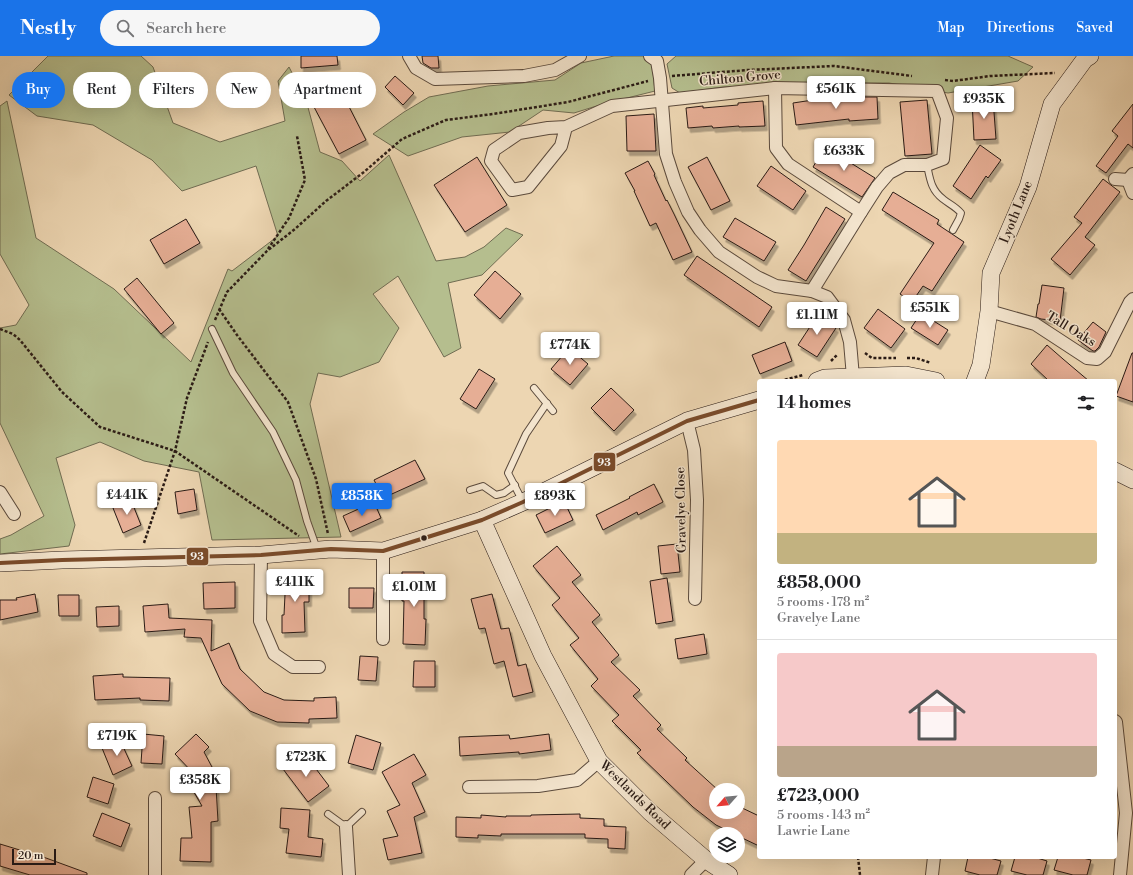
<!DOCTYPE html>
<meta charset="utf-8">
<style>
body{margin:0;font-family:"Libre Bodoni",serif;background:#f6f6f6;color:#202124;height:100vh;display:flex;flex-direction:column;font-size:15px;white-space:nowrap}
*{box-sizing:border-box;margin:0}
p{font-size:13px;color:#757577}
.icon{flex:none;width:22px;height:22px;fill:none;stroke:currentColor;stroke-width:2;stroke-linecap:round;stroke-linejoin:round}
.map{position:relative;flex:1;overflow:hidden}
.details{position:absolute;left:757px;top:323px;width:360px;height:480px;display:flex;flex-direction:column;background:#fff;border-radius:4px;box-shadow:0 4px 16px #0002}
.details>*{flex:none}
.top-card{position:absolute;left:12px;top:16px;width:380px;height:36px;display:flex;gap:8px}
.needle{width:26px;rotate:243deg}
.tools{position:absolute;left:709px;top:727px;display:grid;gap:8px}
.tools a{display:grid;place-items:center;width:36px;height:36px;border-radius:50%;background:#fff;box-shadow:0 4px 16px #0002;font-size:20px}
.scale{position:absolute;left:12px;bottom:10px;width:44px;box-sizing:border-box;padding-left:4px;border:2px solid #2a1b15;border-top:0;font-size:11px;line-height:14px;white-space:nowrap;color:#2a1b15;-webkit-text-stroke:3px #f3e4cd;paint-order:stroke}
.price{position:absolute;translate:-50% -34px;padding:0 9px;border-radius:4px;background:#fff;color:#222;font-size:13px;line-height:26px;filter:drop-shadow(0 1px 2px #0008)}
.price::after{content:'';position:absolute;left:50%;top:24px;width:12px;height:9px;margin-left:-6px;background:inherit;clip-path:polygon(0 0,100% 0,50% 100%)}
.price.selected{background:#1a73e8;color:#fff}
ul{padding:0;list-style:none}
li{display:grid;align-content:center;gap:8px;height:212px;padding:0 20px}
li+li{border-top:1px solid #e0e0e0}
li span{display:grid;place-items:center;height:124px;border-radius:4px;color:#555}
li>.icon{margin-inline-start:auto}
span .icon{width:72px;height:72px;fill:#fffc;stroke-width:1}
li b{font-size:17px}
h2{display:flex;justify-content:space-between;align-items:center;height:48px;padding:0 20px;font-size:17px}
.chip{padding:0 14px;border-radius:18px;background:#fff;box-shadow:0 4px 16px #0002;font-size:14px;line-height:36px}
.chip.selected{background:#1a73e8;color:#fff}
header{display:flex;align-items:center;gap:24px;box-sizing:border-box;height:56px;padding:0 20px;background:#1a73e8;color:#fff}
header strong{font-size:19px}
nav{display:flex;gap:22px;margin-inline-start:auto;font-size:14px}
.search{width:280px;height:36px;background:#f6f6f6;display:flex;align-items:center;gap:10px;box-sizing:border-box;padding:0 14px;border-radius:22px;color:#757577;font-size:15px}
.map>svg:first-child{display:block}
.green{fill:#b5be8e;stroke:#706c52}
.building{fill:#e6ae95;stroke:#2a1b15;filter:url(#shadow)}
.lines{fill:none;stroke-linecap:round;stroke-linejoin:round}
.lane-casing{stroke:#5b4a3c;stroke-width:8}
.street-casing{stroke:#5b4a3c;stroke-width:14}
.secondary-casing{stroke:#2a1b15;stroke-width:18}
.path{stroke:#2a1b15;stroke-width:2.5;stroke-dasharray:3 2;stroke-linecap:butt}
.lane{stroke:#f3e4cd;stroke-width:6}
.street{stroke:#f3e4cd;stroke-width:12}
.secondary{stroke:#f3e4cd;stroke-width:17}
.bus-1-casing{stroke:#f3e4cd;stroke-width:7}
.bus-1{stroke:#7a4b2a;stroke-width:4}
.bus-dot{fill:#2a1b15;stroke:#f3e4cd;stroke-width:1.5}
.labels{text-anchor:middle;dominant-baseline:central;stroke-width:3;stroke-linejoin:round;paint-order:stroke}
.street-label{font-size:13px;fill:#2a1b15;stroke:#f3e4cd}
.line-badge{stroke:#f3e4cd;stroke-width:1.5}
.badge-label{font-size:11px;text-anchor:middle;font-weight:bold;fill:#fff}
</style>
<header>
<strong>Nestly</strong>
<div class="search"><svg class="icon" aria-label="search" viewBox="0 0 24 24"><circle cx="10" cy="10" r="6"/><path d="M15 15l6 6"/></svg>Search here</div>
<nav><a>Map</a><a>Directions</a><a>Saved</a></nav>
</header>
<div class="map">
<svg width="1133" height="819" viewBox="0 0 1133 819">
<defs>
<filter id="shadow"><feDropShadow dx="2.5" dy="4.5" stdDeviation="0" flood-color="#0004"/></filter>
</defs>
<rect width="100%" height="100%" fill="#edd6b2"/>
<filter id="stains"><feTurbulence type="fractalNoise" baseFrequency=".005" numOctaves="4"/><feColorMatrix values="0 0 0 0 .2 0 0 0 0 .09 0 0 0 0 .02 0 0 0 .5 -.17"/></filter>
<radialGradient id="worn" r=".72"><stop offset=".6" stop-color="#630" stop-opacity="0"/><stop offset="1" stop-color="#630" stop-opacity=".3"/></radialGradient>
<g class="green">
<path d="M48 0H141L153 11 173 67 220 86 285 65 278 25 289 11 306 44 320 96 342 105 360 125 389 99 436 205 465 201 484 191 506 172 523 179 482 219 448 227 461 292 444 301 398 220 373 238 399 272 379 306 340 321 318 317 310 348 341 481 212 484 199 416 144 405 100 386 56 402 75 469 69 490 0 498V483L11 479 44 460 0 367V272L16 269 29 249 0 198V50L7 45 36 182 114 233 191 306 228 213 232 215 278 180 256 110 182 135 152 104 93 69 37 60 9 39Z"/>
<path d="M614 0H645L652 6 655 35 603 48 574 57 543 54 510 76 462 81 408 100 373 78 404 56 429 41 488 30 555 24 581 7Z"/>
<path d="M676 0H1008L1033 11 1018 25 948 37 889 27H801L723 31 680 37 672 32 667 8Z"/>
</g>
<g class="building">
<path d="M301 0H337L338 9 301 12Z"/>
<path d="M422 0H438L439 12H431L423 7Z"/>
<path d="M395 20 414 37 403 49 385 31Z"/>
<path d="M342 37 366 84 339 98 314 51Z"/>
<path d="M860 41H877L878 63 849 65V63L796 69 793 47 826 42V44Z"/>
<path d="M993 43 996 83 974 84 972 44Z"/>
<path d="M927 44 932 98 905 100 900 46Z"/>
<path d="M763 45 765 70 739 71V70L713 72 712 70 688 72 686 52 703 50V52L738 49V47Z"/>
<path d="M1133 48V92L1128 88 1106 117 1096 110 1118 80 1112 75Z"/>
<path d="M654 58 656 95H627L626 60Z"/>
<path d="M980 89 1001 104 988 122 986 120 971 143 953 130Z"/>
<path d="M825 91 875 122 862 141 813 111Z"/>
<path d="M477 101 507 149 465 176 434 129Z"/>
<path d="M707 101 730 145 711 154 688 111Z"/>
<path d="M648 105 655 118 654 119 666 145 667 144 674 158 692 196 673 204 656 167 650 170 634 135H635L625 117Z"/>
<path d="M771 110 806 135 793 154 757 130Z"/>
<path d="M1103 123 1120 136 1085 181 1095 189 1070 219 1051 203 1082 167 1074 161Z"/>
<path d="M893 136 939 164 937 168 964 186 932 235 923 230 912 246 900 238 934 187 882 154Z"/>
<path d="M826 151 845 163 806 225 788 214 804 189Z"/>
<path d="M735 162 776 186 764 205 723 181Z"/>
<path d="M186 163 200 187 164 208 150 184Z"/>
<path d="M697 200 772 251 759 271 684 219Z"/>
<path d="M495 215 521 238 500 263 474 239Z"/>
<path d="M137 222 174 267 161 278 124 233Z"/>
<path d="M1042 229 1064 232 1060 265 1041 263 1036 261 1038 248H1039Z"/>
<path d="M878 253 905 273 891 292 864 272Z"/>
<path d="M921 257 948 274 938 289 911 272Z"/>
<path d="M817 260 836 272 817 301 798 289Z"/>
<path d="M1093 266 1106 276 1099 291 1095 295H1093L1078 284Z"/>
<path d="M785 286 792 305 760 318 752 299Z"/>
<path d="M1047 289 1063 303 1089 325H1049L1031 308Z"/>
<path d="M569 292 588 308 570 329 551 313Z"/>
<path d="M1132 297H1133V346L1116 340Z"/>
<path d="M479 313 495 323 476 353 460 343Z"/>
<path d="M611 332 634 354 614 375 591 352Z"/>
<path d="M415 404 425 423 383 442 374 424Z"/>
<path d="M654 428 663 446 638 459 637 456 603 474 596 459 630 442 629 441Z"/>
<path d="M194 433 197 454 178 458 175 436Z"/>
<path d="M131 444 141 469 123 477 113 452Z"/>
<path d="M564 445 573 464 545 477 536 459Z"/>
<path d="M374 446 381 462 350 476 343 460Z"/>
<path d="M677 488 680 516 661 518 658 490Z"/>
<path d="M557 490 581 519 572 526 600 559 592 566 619 599 611 606 640 634 633 640 661 669 657 673 687 702 685 704 718 734H716V756H738V750L759 760V790L738 780V778H735L716 769 693 751 637 697 641 694 612 665 619 659 591 630 598 623 570 589 579 582 552 549 560 542 533 510Z"/>
<path d="M402 516H424V563H426L425 589 403 588 404 545H402Z"/>
<path d="M286 518 309 519V546H304L305 576 282 577V559H284Z"/>
<path d="M667 522 673 565 656 568 650 525Z"/>
<path d="M235 526V552L204 553 203 527Z"/>
<path d="M349 532H374L373 552H349Z"/>
<path d="M35 538 38 556 0 564V544H17L16 542Z"/>
<path d="M492 538 501 573 509 572 518 610 526 608 533 636 513 641 504 605 494 608 485 572 479 573 471 543Z"/>
<path d="M58 539H79V560H59Z"/>
<path d="M168 548 169 562 212 564 211 595 229 587 240 613 264 636 284 644 314 645V642L336 641 337 662 309 663V667L277 666 250 655 222 628 201 582 184 581 185 573 145 576 143 550Z"/>
<path d="M119 550V570L97 571 96 551Z"/>
<path d="M704 578 707 598 678 603 675 583Z"/>
<path d="M360 600 378 601 376 625 358 624Z"/>
<path d="M414 605H435V631H413Z"/>
<path d="M123 618V621L170 622 169 645 140 644V642L95 644 93 620Z"/>
<path d="M143 678 164 680 162 708 141 707Z"/>
<path d="M196 678 209 691 204 696 221 728 216 731 218 765 211 766V806L180 805 181 782H192L189 751 202 750 187 724 195 719 175 698Z"/>
<path d="M549 678 551 694 519 698V696L460 700 459 681 509 679 510 683Z"/>
<path d="M356 679 381 687 373 714 348 707Z"/>
<path d="M120 684 132 710 113 719 102 692Z"/>
<path d="M304 697 329 730 308 746 283 713Z"/>
<path d="M414 698 426 719 412 727 425 756 414 761 422 797 388 804 383 783 398 780 387 755 400 749 382 716Z"/>
<path d="M93 721 114 728 108 748 87 741Z"/>
<path d="M281 752 310 754 308 781 323 783 321 801 286 797 289 773 280 772Z"/>
<path d="M102 757 130 768 121 791 93 780Z"/>
<path d="M580 758V762L604 763V770L626 771 625 793 608 792V783L585 782V778H501V780L478 779V782L456 781V761L481 762V759L506 761V760H531V759Z"/>
<path d="M0 788 46 802 87 817V819H30L0 810Z"/>
<path d="M968 801H986L1001 805 997 819H980L965 815Z"/>
<path d="M1015 801H1034L1047 805 1043 819H1027L1011 815Z"/>
<path d="M1058 801H1079L1091 804 1087 819H1073L1054 814Z"/>
</g>
<g class="lines">
<g class="lane-casing">
<g id="lane">
<path d="M927 109C930 123 931 134 943 143 949 148 955 150 961 157L959 163 953 174"/>
<path d="M212 273 233 317 273 376 296 424 307 465 317 493"/>
<path d="M534 332 553 355"/>
<path d="M470 434 483 430 496 439 504 437 515 429"/>
<path d="M522 444 508 417 526 378 547 347"/>
<path d="M328 758 346 771 362 756"/>
</g>
</g>
<g class="street-casing">
<g id="street">
<path d="M409 0 416 12 435 23 524 20 555 14 580 0"/>
<path d="M650 0 657 5 660 22 666 98 675 126 688 156 700 174 719 196 757 221 776 230 812 235 827 241 844 264 850 286 853 321"/>
<path d="M775 32 776 92 788 108 861 156"/>
<path d="M566 71 548 72 519 77 494 94 491 105 512 134 528 131 561 90 566 71 612 50 775 32 937 35 947 62 943 103 927 109H904L889 117 877 131 861 156 812 235"/>
<path d="M1133 118 1128 124 1133 137"/>
<path d="M1115 123 1128 124"/>
<path d="M989 255 1035 268 1087 302 1097 303 1105 296 1130 246 1133 243"/>
<path d="M687 365 694 394 697 444 695 543"/>
<path d="M0 436 14 458"/>
<path d="M261 499 260 565 274 598 293 611H319"/>
<path d="M383 583V495"/>
<path d="M1115 665 1116 666 1126 757 1120 819"/>
<path d="M469 731 538 730 577 724 599 705"/>
<path d="M346 771 349 819"/>
<path d="M155 819V742"/>
<path d="M691 819 706 804"/>
<path d="M932 819 934 801"/>
</g>
</g>
<g class="secondary-casing">
<g id="secondary">
<path d="M817 325 825 322 906 319 936 325"/>
<path d="M975 325 981 309 989 255 991 217 1028 131 1052 48 1085 3 1090 0"/>
<path d="M1115 415 1133 424"/>
<path d="M482 464 543 600 599 705 650 756 706 804 729 819"/>
<path d="M0 507 62 504 261 499 331 493 383 495 482 464 523 446 687 365 759 344"/>
</g>
</g>
<g class="path">
<path d="M672 20 748 14 834 10 912 20"/>
<path d="M945 24 953 25 990 20 1055 17"/>
<path d="M268 193 289 162 305 124 297 80"/>
<path d="M219 253 237 279 288 346 316 423 328 478"/>
<path d="M215 264 227 236 267 195 295 173 326 145 364 116 402 83 446 64 493 58 568 46 648 25"/>
<path d="M0 273 13 278 20 284 62 336 100 371 175 395 299 480"/>
<path d="M865 297 872 302H896"/>
<path d="M907 302H916L931 307"/>
<path d="M831 305 838 298"/>
<path d="M780 325 803 319"/>
<path d="M144 487 175 395 187 342 208 286"/>
<path d="M858 801 860 819"/>
</g>
<use href="#lane" class="lane"/>
<use href="#street" class="street"/>
<use href="#secondary" class="secondary"/>
<g class="bus-1-casing">
<path id="bus-1" d="M0 507 62 504 261 499 331 493 383 495 482 464 523 446 687 365 759 344"/>
</g>
<use href="#bus-1" class="bus-1"/>
</g>
<circle class="bus-dot" cx="424" cy="482" r="3.5"/>
<g class="labels">
<g class="street-label">
<text transform="translate(740 22) rotate(-5)">Chilton Grove</text>
<text transform="translate(1016 156) rotate(-68)">Lyoth Lane</text>
<text transform="translate(1071 273) rotate(31)">Tall Oaks</text>
<text transform="translate(681 454) rotate(-91)">Gravelye Close</text>
<text transform="translate(635 739) rotate(44)">Westlands Road</text>
</g>
</g>
<g class="line-badge">
<rect x="593" y="396" width="23" height="20" rx="4" fill="#7a4b2a"/>
<rect x="186" y="491" width="23" height="19" rx="4" fill="#7a4b2a"/>
</g>
<g class="badge-label">
<text x="604" y="410">93</text>
<text x="197" y="504">93</text>
</g>
<rect width="100%" height="100%" filter="url(#stains)"/>
<rect width="100%" height="100%" fill="url(#worn)"/>
</svg>
<div class="tools">
<a><svg class="needle" viewBox="-14 -14 28 28"><path d="M0-13l5 13h-10z" fill="#e53935"/><path d="M0 13l5-13h-10z" fill="#757577"/></svg></a>
<a><svg class="icon" aria-label="layers" viewBox="0 0 24 24"><path d="M12 4l9 5-9 5-9-5zM3 14l9 5 9-5"/></svg></a>
</div>
<div class="scale">20 m</div>
<b class="price" style="left:836px;top:54px">£561K</b>
<b class="price" style="left:984px;top:64px">£935K</b>
<b class="price" style="left:844px;top:116px">£633K</b>
<b class="price" style="left:930px;top:273px">£551K</b>
<b class="price" style="left:817px;top:280px">£1.11M</b>
<b class="price" style="left:570px;top:310px">£774K</b>
<b class="price" style="left:127px;top:460px">£441K</b>
<b class="price selected" style="left:362px;top:461px">£858K</b>
<b class="price" style="left:555px;top:461px">£893K</b>
<b class="price" style="left:295px;top:547px">£411K</b>
<b class="price" style="left:414px;top:552px">£1.01M</b>
<b class="price" style="left:117px;top:701px">£719K</b>
<b class="price" style="left:306px;top:722px">£723K</b>
<b class="price" style="left:200px;top:745px">£358K</b>
<div class="top-card">
<a class="chip selected">Buy</a>
<a class="chip">Rent</a>
<a class="chip">Filters</a>
<a class="chip">New</a>
<a class="chip">Apartment</a>
</div>
<section class="details">
<h2>14 homes<svg class="icon" aria-label="filters" viewBox="0 0 24 24"><path d="M4 7h16M4 17h16"/><circle cx="9" cy="7" r="2"/><circle cx="15" cy="17" r="2"/></svg></h2>
<ul>
<li><span style="background:linear-gradient(#ffd9b3 75%,#c2b280 0)"><svg class="icon" aria-label="home" viewBox="0 0 24 24"><path d="M3 11l9-7 9 7M6 9v11h12V9"/></svg></span><div><b>£858,000</b><p>5 rooms · 178 m²</p><p>Gravelye Lane</p></div></li>
<li><span style="background:linear-gradient(#f6c9c9 75%,#b9a48a 0)"><svg class="icon" aria-label="home" viewBox="0 0 24 24"><path d="M3 11l9-7 9 7M6 9v11h12V9"/></svg></span><div><b>£723,000</b><p>5 rooms · 143 m²</p><p>Lawrie Lane</p></div></li>
</ul>
</section>
</div>
